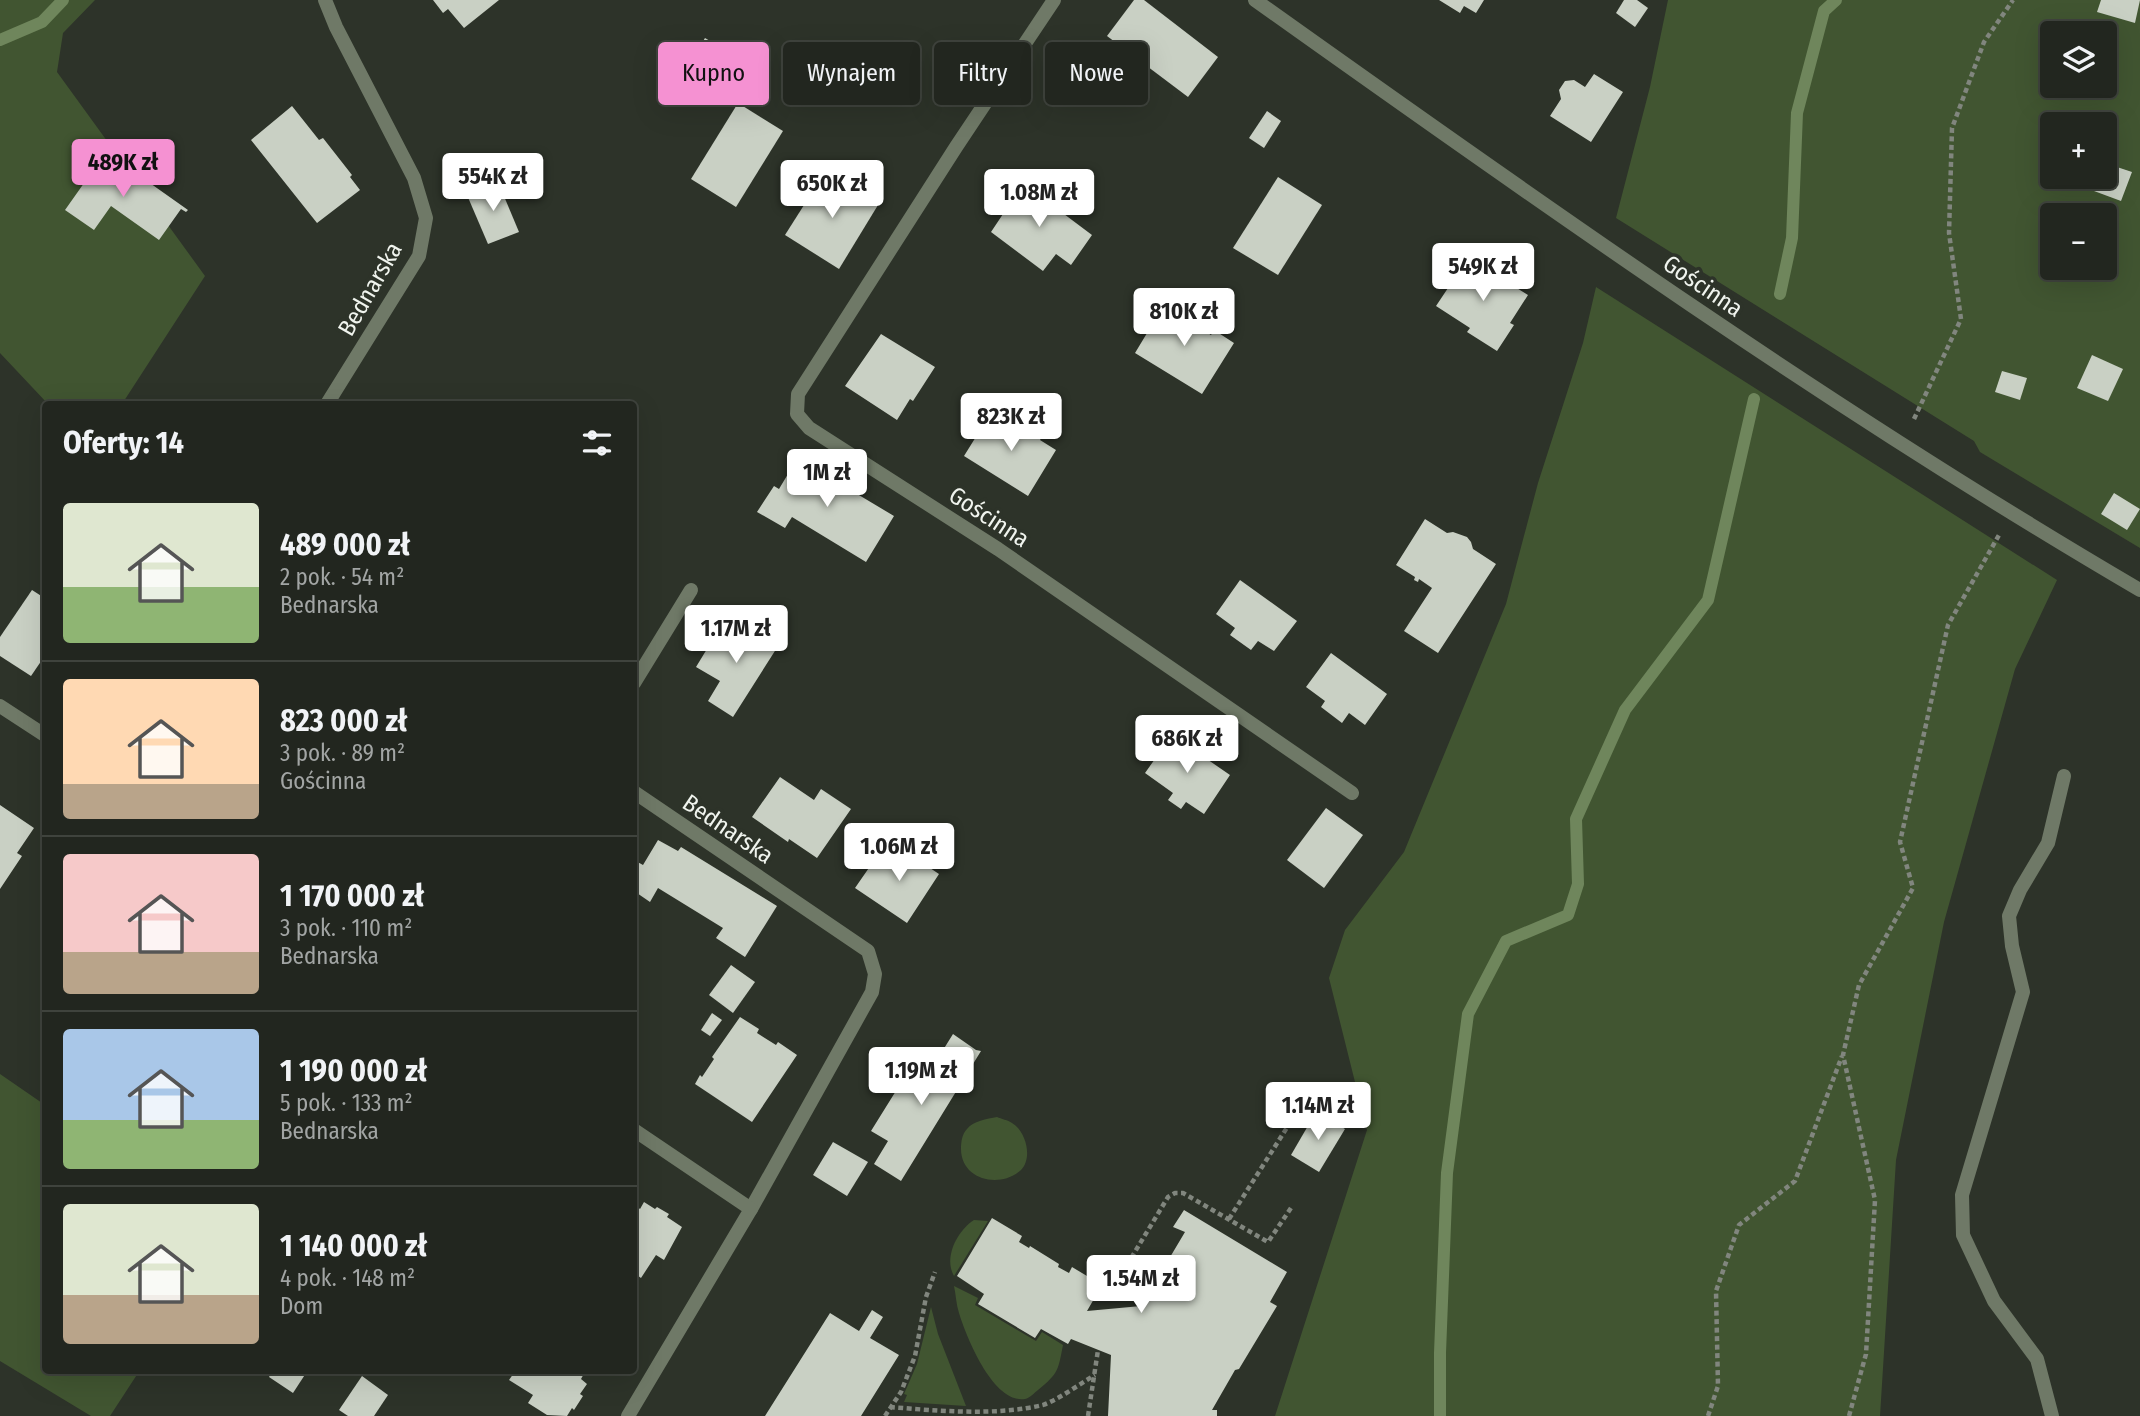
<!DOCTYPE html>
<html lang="pl">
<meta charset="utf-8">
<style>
body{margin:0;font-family:"Fira Sans Condensed",sans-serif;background:#2a2e28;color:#f1f3f6;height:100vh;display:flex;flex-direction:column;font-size:26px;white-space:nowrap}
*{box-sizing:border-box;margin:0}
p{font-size:23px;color:#a2a5a4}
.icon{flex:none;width:38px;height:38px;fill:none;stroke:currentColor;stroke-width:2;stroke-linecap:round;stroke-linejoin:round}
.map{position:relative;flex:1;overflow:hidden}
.sheet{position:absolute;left:42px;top:401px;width:595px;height:973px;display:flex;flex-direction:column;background:#22261f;border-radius:7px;box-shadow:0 7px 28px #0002,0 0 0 2px #3f433d}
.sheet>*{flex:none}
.guide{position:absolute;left:658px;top:42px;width:665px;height:63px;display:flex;gap:14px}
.fabs{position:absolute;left:2040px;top:21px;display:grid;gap:14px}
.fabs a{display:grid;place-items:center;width:77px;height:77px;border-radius:7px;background:#22261f;box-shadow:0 7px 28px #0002,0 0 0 2px #3f433d;font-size:35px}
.price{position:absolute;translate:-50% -60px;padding:0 16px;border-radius:7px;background:#fff;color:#222;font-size:23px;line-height:46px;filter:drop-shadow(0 2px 4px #0008)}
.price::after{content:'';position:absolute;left:50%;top:42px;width:21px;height:16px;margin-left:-10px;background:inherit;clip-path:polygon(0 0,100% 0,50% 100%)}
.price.current{background:#f591d2;color:#111}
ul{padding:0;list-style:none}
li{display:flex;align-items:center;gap:21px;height:175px;padding:0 21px}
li+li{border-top:2px solid #3f433d}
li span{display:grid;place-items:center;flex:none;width:196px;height:140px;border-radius:7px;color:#555}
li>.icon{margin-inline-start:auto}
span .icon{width:84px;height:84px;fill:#fffc;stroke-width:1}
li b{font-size:30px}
h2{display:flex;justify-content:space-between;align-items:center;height:84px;padding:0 21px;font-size:30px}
.chip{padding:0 24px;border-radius:7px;background:#22261f;box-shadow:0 7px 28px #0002,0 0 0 2px #3f433d;font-size:24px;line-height:63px}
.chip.current{background:#f591d2;color:#111}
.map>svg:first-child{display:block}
.green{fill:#415531;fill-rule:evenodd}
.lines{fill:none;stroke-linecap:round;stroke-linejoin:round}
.stream{stroke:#6f865c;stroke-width:12}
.building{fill:#c9d0c4}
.path{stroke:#81867e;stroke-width:4.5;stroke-dasharray:5 3.5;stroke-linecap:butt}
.service{stroke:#6f7967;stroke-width:14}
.minor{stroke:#6f7967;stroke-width:14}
.tertiary{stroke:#6f7967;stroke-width:14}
.labels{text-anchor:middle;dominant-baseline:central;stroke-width:7;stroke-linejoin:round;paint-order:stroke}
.street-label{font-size:24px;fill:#f0f4ee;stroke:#2d3329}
</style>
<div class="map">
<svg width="2140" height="1416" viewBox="0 0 2140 1416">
<rect width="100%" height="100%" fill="#2d3329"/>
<g class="green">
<path d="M0 0H95L63 33 57 72 205 276 122 404H48L0 353Z"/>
<path d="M1668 0H2140V548L1980 452 1974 441 1616 218 1650 87ZM2053 33H2105V86H2053ZM2053 124H2105V177H2053ZM2053 215H2105V268H2053Z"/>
<path d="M1596 287 2057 580 2015 669 1944 922 1896 1160 1880 1416H1275L1367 1130 1329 978 1345 930 1404 852 1506 604 1538 483 1583 343Z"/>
<path d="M0 1074 45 1105 46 1370H140L110 1416H91L0 1361Z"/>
<path d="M997 1117C1001 1119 1008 1120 1012 1123 1026 1131 1033 1158 1021 1170 1000 1189 961 1180 961 1149 961 1142 962 1134 967 1129 973 1121 987 1119 997 1117Z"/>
<path d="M974 1220 988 1221 954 1276C943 1257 958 1230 974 1220Z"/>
<path d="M954 1286 978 1298 975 1305 1036 1341 1042 1332 1063 1345C1058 1370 1059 1373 1038 1390 1034 1393 1030 1398 1025 1399 993 1404 966 1336 959 1313 956 1304 956 1295 954 1286Z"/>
<path d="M931 1307 938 1334 966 1406 904 1402 907 1395 904 1394 917 1364Z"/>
</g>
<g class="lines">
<g class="stream">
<path d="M0 40 42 22 63 0"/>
<path d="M1780 294 1792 238 1797 113 1824 11 1836 0"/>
<path d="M1440 1416V1353L1447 1173 1468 1014 1506 941 1568 915 1578 884 1576 819 1625 710 1708 600 1754 399"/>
</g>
</g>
<g class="building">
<path d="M433 0H499L464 28 448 9 443 13Z"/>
<path d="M1134 0H1144L1218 57 1188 97 1107 36Z"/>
<path d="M1439 0H1484L1476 13 1464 6 1460 13Z"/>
<path d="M1624 0H1637L1648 8 1635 27 1616 13Z"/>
<path d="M2101 0H2140L2135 23 2097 12Z"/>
<path d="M705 38 752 66 738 89 691 61Z"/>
<path d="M1594 74 1623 92 1591 142 1550 116 1561 99 1559 90 1565 81 1574 80 1585 87Z"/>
<path d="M738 103 783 131 736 207 691 179Z"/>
<path d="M292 106 319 140 323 138 352 175 350 177 360 190 317 223 251 140Z"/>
<path d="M1267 111 1281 121 1264 148 1249 138Z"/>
<path d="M106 152 188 210 186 212 181 209 159 240 111 206 94 230 65 210Z"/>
<path d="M2105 163 2132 172 2121 201 2094 191 2099 177H2105Z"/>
<path d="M825 172 878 205 839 269 785 235Z"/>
<path d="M1278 177 1322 205 1278 275 1233 248Z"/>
<path d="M1020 181 1092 235 1071 265 1056 254 1043 271 991 232 1003 214 998 210 1006 200 1001 196 1002 195 1007 198Z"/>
<path d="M498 182 519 232 488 244 467 195Z"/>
<path d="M1468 258 1528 295 1510 323 1514 325 1497 351 1467 332 1470 328 1436 306Z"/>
<path d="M1167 300 1186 313 1183 318 1211 335 1214 330 1234 343 1202 394 1135 353Z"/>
<path d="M881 334 935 367 913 401 910 399 897 420 845 386Z"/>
<path d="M2092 355 2123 369 2108 401 2077 388Z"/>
<path d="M2002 371 2027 378 2020 400 1995 392Z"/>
<path d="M992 411 1026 431 1030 425 1044 433 1040 440 1056 450 1028 496 964 456Z"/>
<path d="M800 454 824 468 822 473 894 516 866 562 792 517 785 528 757 512 774 486 779 489Z"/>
<path d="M2114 493 2140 509 2127 530 2101 514Z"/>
<path d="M1425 519 1447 533 1453 532 1467 537 1471 542 1473 549 1496 564 1438 653 1404 631 1432 588 1419 579 1418 582 1414 580 1415 577 1396 565Z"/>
<path d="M1240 580 1297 621 1274 651 1258 641 1251 650 1230 635 1235 628 1216 614Z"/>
<path d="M32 590 46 599V654L31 676 0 656V637Z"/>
<path d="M724 621 753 639 759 630 780 643 733 717 708 701 720 681 696 667Z"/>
<path d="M1331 653 1387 694 1365 725 1349 713 1342 723 1321 707 1325 701 1306 687Z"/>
<path d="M1172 735 1230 775 1204 814 1186 802 1181 809 1168 800 1173 793 1145 773Z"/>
<path d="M780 777 814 800 821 789 851 809 817 858 789 839 788 842 752 817Z"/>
<path d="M0 805 34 828 17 853 22 856 0 889Z"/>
<path d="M1326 808 1363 835 1324 888 1287 860Z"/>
<path d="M658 840 678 851 681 847 777 906 745 957 716 938 723 928 658 888 650 902 634 891V860L643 865Z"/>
<path d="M897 847 914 858 917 854 929 862 927 866 939 874 907 923 855 888 873 862 882 868Z"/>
<path d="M731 965 755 982 733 1013 709 995Z"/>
<path d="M712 1013 722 1020 710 1036 701 1030Z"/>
<path d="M740 1017 759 1029 757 1033 776 1045 778 1042 797 1055 752 1122 695 1084 700 1075 702 1077 714 1059 712 1057Z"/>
<path d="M953 1034 976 1050 981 1051 901 1181 874 1164 888 1141 871 1131 899 1086 905 1090 920 1065 930 1071Z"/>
<path d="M1316 1112 1345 1129 1319 1172 1291 1155Z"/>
<path d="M833 1142 868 1162 847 1196 813 1175Z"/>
<path d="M644 1202 655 1209 657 1207 669 1214 667 1217 682 1227 664 1260 656 1255 641 1278 634 1273V1204L640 1209Z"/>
<path d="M1184 1210 1287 1272 1270 1302 1277 1306 1239 1369 1235 1370 1212 1410H1217V1416H1108L1111 1355 1071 1339 1068 1344 1041 1329 1035 1338 978 1304 984 1294 957 1276 992 1218 1022 1236 1019 1242 1029 1248 1030 1246 1059 1264 1058 1267 1069 1273 1072 1267 1102 1285 1087 1311 1141 1306 1185 1232 1173 1227Z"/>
<path d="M872 1310 883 1317 870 1338 899 1355 861 1416H765L830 1313 859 1331Z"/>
<path d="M273 1370H308L293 1393 269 1377Z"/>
<path d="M516 1370H586L581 1379 587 1384 580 1394 583 1396 574 1410 572 1408 567 1416 547 1415 528 1403 533 1395 509 1380Z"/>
<path d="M362 1376 388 1395 374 1416H348L339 1410Z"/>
</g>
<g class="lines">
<g class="path">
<path d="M1914 419 1961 319 1949 233 1952 128 1984 42 2013 0"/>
<path d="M1229 1219 1307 1096"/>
<path d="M1127 1265 1168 1197 1175 1193H1183L1268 1242 1291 1208"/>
<path d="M890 1407C939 1411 997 1416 1043 1405 1061 1398 1078 1385 1095 1375"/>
<path d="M885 1416 901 1392 915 1356 926 1297 935 1272"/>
<path d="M1088 1416 1098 1350"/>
<path d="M1708 1416 1718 1386 1716 1291 1739 1225 1795 1181 1842 1056"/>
<path d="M1849 1416 1866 1354 1875 1200 1843 1055 1859 985 1913 888 1900 842 1948 625 1999 535"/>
</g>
<g class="service">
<path d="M0 706 46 736"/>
<path d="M2052 1416 2037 1359 1994 1301 1963 1235 1962 1195 2023 992 2012 946 2009 916 2020 890 2048 843 2064 776"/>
</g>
<g class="minor">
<path d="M325 0 336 27 414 178 426 218 419 256 327 404"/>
<path d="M1054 0 956 147 798 394 797 414 809 428 998 549 1352 793"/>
<path d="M634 683 691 590"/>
<path d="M634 792 868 951 875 974 872 992 751 1209"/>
<path d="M628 1416 751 1209 634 1130"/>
</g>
<path class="tertiary" d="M1255 0C1544 206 1834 411 2140 590"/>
</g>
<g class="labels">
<g class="street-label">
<text transform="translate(1703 286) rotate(34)">Gościnna</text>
<text transform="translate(370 289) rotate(-60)">Bednarska</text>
<text transform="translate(989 517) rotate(33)">Gościnna</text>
<text transform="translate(728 829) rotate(34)">Bednarska</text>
</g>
</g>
</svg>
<div class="fabs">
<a><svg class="icon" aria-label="layers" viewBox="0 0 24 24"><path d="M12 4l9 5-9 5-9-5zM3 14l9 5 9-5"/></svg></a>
<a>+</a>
<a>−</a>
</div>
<b class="price current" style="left:123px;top:199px">489K zł</b>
<b class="price" style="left:493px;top:213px">554K zł</b>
<b class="price" style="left:832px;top:220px">650K zł</b>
<b class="price" style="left:1039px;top:229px">1.08M zł</b>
<b class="price" style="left:1483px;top:303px">549K zł</b>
<b class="price" style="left:1184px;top:348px">810K zł</b>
<b class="price" style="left:1011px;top:453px">823K zł</b>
<b class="price" style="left:827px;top:509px">1M zł</b>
<b class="price" style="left:736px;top:665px">1.17M zł</b>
<b class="price" style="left:1187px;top:775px">686K zł</b>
<b class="price" style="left:899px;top:883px">1.06M zł</b>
<b class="price" style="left:921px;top:1107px">1.19M zł</b>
<b class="price" style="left:1318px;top:1142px">1.14M zł</b>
<b class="price" style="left:1141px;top:1315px">1.54M zł</b>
<div class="guide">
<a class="chip current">Kupno</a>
<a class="chip">Wynajem</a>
<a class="chip">Filtry</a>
<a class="chip">Nowe</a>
</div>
<section class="sheet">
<h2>Oferty: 14<svg class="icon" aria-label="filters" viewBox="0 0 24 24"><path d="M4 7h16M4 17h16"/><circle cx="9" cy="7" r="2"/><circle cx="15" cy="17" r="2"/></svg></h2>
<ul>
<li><span style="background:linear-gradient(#dfe7d0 60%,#8fb573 0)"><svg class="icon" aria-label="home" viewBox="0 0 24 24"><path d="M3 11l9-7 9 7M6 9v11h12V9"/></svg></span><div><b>489 000 zł</b><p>2 pok. · 54 m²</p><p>Bednarska</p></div></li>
<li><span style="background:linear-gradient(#ffd9b3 75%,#b9a48a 0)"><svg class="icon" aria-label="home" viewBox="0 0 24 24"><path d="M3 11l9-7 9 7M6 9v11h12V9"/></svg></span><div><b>823 000 zł</b><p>3 pok. · 89 m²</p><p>Gościnna</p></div></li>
<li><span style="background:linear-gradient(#f6c9c9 70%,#b9a48a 0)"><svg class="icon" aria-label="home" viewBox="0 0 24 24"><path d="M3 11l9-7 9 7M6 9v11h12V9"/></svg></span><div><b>1 170 000 zł</b><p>3 pok. · 110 m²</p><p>Bednarska</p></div></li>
<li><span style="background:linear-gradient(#a9c7e8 65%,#8fb573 0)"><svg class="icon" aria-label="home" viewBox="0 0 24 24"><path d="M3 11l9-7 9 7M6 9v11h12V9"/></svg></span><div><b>1 190 000 zł</b><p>5 pok. · 133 m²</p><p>Bednarska</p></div></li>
<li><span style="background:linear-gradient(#dfe7d0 65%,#b9a48a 0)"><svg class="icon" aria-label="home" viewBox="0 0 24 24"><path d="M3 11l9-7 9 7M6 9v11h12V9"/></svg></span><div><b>1 140 000 zł</b><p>4 pok. · 148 m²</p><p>Dom</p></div></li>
</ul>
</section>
</div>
